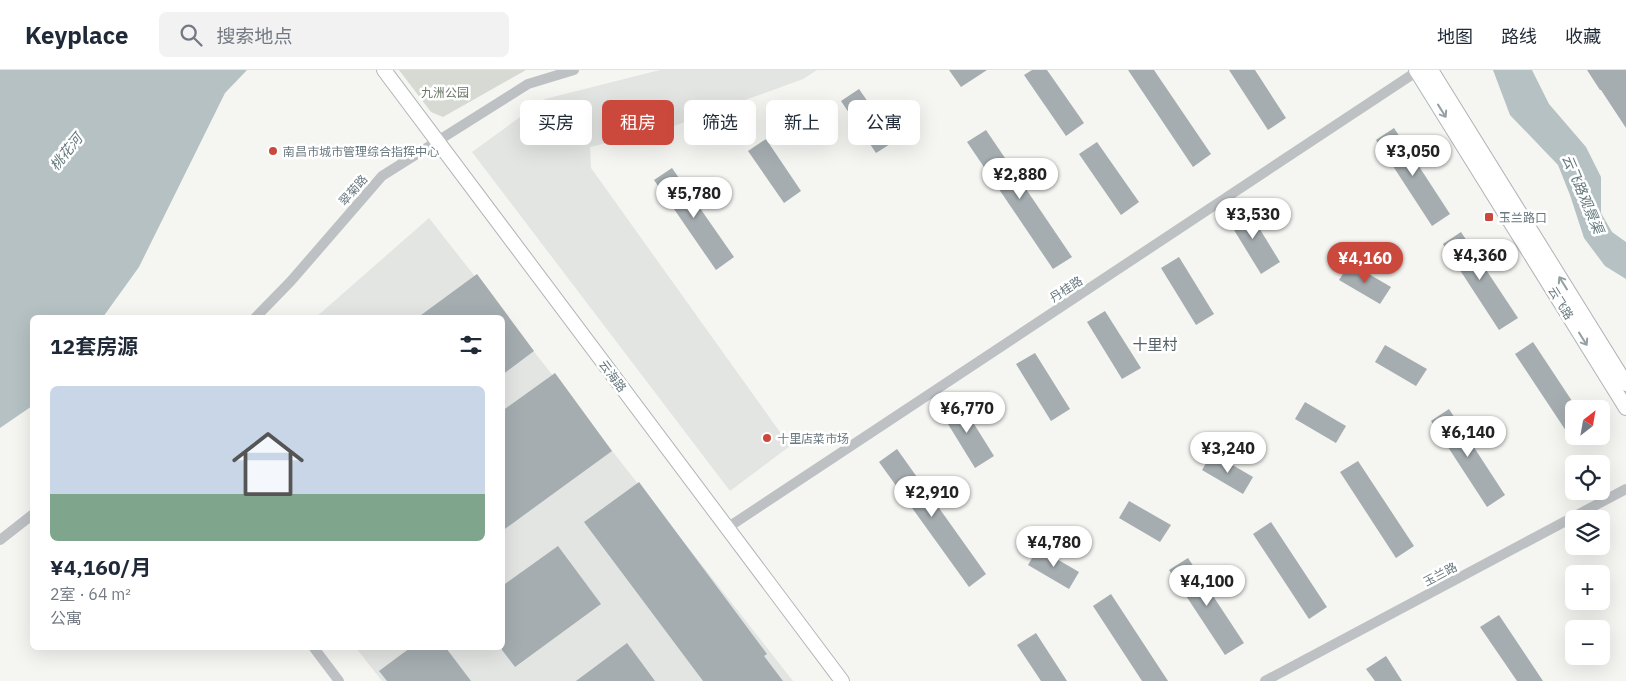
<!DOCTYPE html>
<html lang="zh">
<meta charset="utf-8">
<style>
body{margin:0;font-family:"IBM Plex Sans","Noto Sans SC",sans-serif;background:#f2f2f3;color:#1f2937;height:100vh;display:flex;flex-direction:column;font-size:19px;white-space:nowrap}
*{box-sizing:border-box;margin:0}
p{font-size:16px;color:#747a83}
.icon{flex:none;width:28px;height:28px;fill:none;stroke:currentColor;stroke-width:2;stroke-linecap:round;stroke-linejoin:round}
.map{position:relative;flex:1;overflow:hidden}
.sheet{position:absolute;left:30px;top:245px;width:475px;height:335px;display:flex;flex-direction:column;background:#fff;border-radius:8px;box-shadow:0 5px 20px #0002}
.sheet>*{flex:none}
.hud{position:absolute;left:520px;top:30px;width:475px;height:45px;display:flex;gap:10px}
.needle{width:32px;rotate:31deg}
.fabs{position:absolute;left:1565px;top:330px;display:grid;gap:10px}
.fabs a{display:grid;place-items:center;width:45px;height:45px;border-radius:8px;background:#fff;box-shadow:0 5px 20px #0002;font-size:25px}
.price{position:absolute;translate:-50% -42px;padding:0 11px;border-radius:18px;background:#fff;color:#222;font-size:16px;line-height:32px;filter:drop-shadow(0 1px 2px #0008)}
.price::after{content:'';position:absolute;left:50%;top:30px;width:15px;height:11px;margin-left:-8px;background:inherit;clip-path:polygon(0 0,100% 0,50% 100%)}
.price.active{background:#cb493c;color:#fff}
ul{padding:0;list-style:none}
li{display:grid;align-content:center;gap:10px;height:265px;padding:0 20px}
li span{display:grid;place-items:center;height:155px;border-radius:8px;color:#555}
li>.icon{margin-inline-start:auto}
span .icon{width:90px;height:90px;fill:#fffc;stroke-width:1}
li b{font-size:21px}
h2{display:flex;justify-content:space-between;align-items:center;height:60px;padding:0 20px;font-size:21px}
.pill{padding:0 18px;border-radius:8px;background:#fff;box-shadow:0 5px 20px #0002;font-size:18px;line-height:45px}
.pill.active{background:#cb493c;color:#fff}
header{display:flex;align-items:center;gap:30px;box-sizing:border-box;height:70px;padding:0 25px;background:#fff;border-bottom:1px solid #e0e1e3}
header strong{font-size:24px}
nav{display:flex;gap:28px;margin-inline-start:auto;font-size:18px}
.search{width:350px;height:45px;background:#f2f2f3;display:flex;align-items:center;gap:12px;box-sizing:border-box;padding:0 18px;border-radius:8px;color:#747a83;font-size:19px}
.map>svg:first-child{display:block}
.built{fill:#e3e5e3}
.green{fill:#d6dad2}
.water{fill:#b5c1c3}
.building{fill:#a5adb0}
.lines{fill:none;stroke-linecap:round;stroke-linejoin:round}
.secondary-casing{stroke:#b0b5b8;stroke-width:16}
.street{stroke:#bdc1c3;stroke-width:10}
.secondary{stroke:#fff;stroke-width:14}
.oneway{stroke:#95a0a5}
.poi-dot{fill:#cb493c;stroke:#fff;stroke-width:2}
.labels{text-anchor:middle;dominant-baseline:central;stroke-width:5;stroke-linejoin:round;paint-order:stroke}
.park-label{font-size:12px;fill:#6c7766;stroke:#fff}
.poi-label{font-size:12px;fill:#68787f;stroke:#fff;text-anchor:start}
.street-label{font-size:12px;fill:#68787f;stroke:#fff}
.water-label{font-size:14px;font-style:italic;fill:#64797c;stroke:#fff}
.quarter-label{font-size:15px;fill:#556166;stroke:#fff}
</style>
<header>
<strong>Keyplace</strong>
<div class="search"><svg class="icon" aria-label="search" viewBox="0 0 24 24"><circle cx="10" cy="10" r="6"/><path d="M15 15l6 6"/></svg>搜索地点</div>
<nav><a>地图</a><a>路线</a><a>收藏</a></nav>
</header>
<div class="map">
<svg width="1626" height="611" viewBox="0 0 1626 611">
<rect width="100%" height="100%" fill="#f5f5f2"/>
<g class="built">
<path d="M660 0H817L803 9 671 57 590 77 591 98 790 376 730 421 472 82 545 29Z"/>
<path d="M429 148 793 611H382L356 578H502V248H315Z"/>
</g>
<path class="green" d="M399 0H526L443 47 431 42Z"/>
<g class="water">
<path d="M0 0H247L225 23 139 197 103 247 32 248V336L0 358Z"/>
<path d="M1493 0H1532L1549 34 1586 77 1601 107V143L1612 162 1626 172V209L1605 196 1584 168 1570 125 1558 95 1510 45Z"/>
</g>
<g class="building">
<path d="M949 0H987L961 17Z"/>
<path d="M1032 0H1047L1084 53 1066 66 1024 5Z"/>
<path d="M1128 0H1154L1211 84 1193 97Z"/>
<path d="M1229 0H1255L1286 48 1268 60Z"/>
<path d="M1587 0H1626V58L1601 20H1600Z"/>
<path d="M859 19 895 71 876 83 841 31Z"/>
<path d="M1394 58 1450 144 1432 156 1376 70Z"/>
<path d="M986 60 1072 187 1053 199 967 72Z"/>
<path d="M766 69 801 121 784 133 748 81Z"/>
<path d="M1097 72 1139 132 1121 145 1079 84Z"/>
<path d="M672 98 734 187 716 200 654 110Z"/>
<path d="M1245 135 1280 192 1261 204 1226 147Z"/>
<path d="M1461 162 1518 248 1499 260 1443 174Z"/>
<path d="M1179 187 1214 244 1196 255 1161 198Z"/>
<path d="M1350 193 1391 217 1380 234 1339 210Z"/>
<path d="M477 204 534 281 502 305V248H417Z"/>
<path d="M1105 241 1141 298 1122 309 1087 252Z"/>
<path d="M1533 272 1574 334V373L1515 284Z"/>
<path d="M1385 275 1427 299 1416 316 1375 292Z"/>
<path d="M1035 283 1070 339 1051 351 1016 294Z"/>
<path d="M555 303 612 381 502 461V341Z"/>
<path d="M959 330 994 386 975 398 940 341Z"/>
<path d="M1305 332 1346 356 1336 373 1295 349Z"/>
<path d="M1449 339 1505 425 1487 437 1431 351Z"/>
<path d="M897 379 986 504 969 517 879 392Z"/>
<path d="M1212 383 1253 407 1243 424 1202 400Z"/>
<path d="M1358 391 1414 476 1396 488 1340 402Z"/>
<path d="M639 412 767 584 764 586 783 611H703L584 452Z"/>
<path d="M1129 431 1171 455 1160 472 1119 448Z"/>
<path d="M1271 452 1327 537 1309 549 1253 464Z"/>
<path d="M558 476 601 534 515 597 502 580V516Z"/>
<path d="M1038 478 1079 502 1069 519 1028 495Z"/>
<path d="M1188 488 1244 573 1225 585 1169 500Z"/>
<path d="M1111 524 1168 611H1142L1093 536Z"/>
<path d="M1499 545 1543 611H1517L1480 557Z"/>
<path d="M1036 563 1067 611H1041L1017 575Z"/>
<path d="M627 573 655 611H576Z"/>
<path d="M410 578H446L471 611H387L379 601Z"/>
<path d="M1386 586 1402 611H1375L1366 599Z"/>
</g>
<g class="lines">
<g class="secondary-casing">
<g id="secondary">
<path d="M384 0 842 611"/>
<path d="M1416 0 1626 338"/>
<path d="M1431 0 1626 314"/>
</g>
</g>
<g class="street">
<path d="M255 248 291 211 382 106 528 14 574 0"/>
<path d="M727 458 1419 0"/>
<path d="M0 470 32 445"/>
<path d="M314 578 339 611"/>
<path d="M1265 611 1626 419"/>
</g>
<use href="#secondary" class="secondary"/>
</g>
<defs><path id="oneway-shaft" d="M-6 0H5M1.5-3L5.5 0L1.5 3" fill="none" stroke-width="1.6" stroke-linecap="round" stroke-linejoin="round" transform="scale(1.25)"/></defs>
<g class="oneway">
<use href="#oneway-shaft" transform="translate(1442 41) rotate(58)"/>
<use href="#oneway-shaft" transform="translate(1563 213) rotate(-122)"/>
<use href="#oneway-shaft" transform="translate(1583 269) rotate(58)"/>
</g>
<g class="poi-dot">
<circle cx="273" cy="81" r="5"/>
<rect x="1484" y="142" width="10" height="10" rx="2.5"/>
<circle cx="767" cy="368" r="5"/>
</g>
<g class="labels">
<g class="park-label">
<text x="445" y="22">九洲公园</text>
</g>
<g class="poi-label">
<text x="283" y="81">南昌市城市管理综合指挥中心</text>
<text x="1499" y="147">玉兰路口</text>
<text x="777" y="368">十里店菜市场</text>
</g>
<g class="street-label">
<text transform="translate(353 120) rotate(-49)">翠菊路</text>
<text transform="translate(1066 219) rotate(-33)">丹桂路</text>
<text transform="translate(1561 233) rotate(58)">云飞路</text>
<text transform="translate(613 306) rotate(53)">云海路</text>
<text transform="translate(1440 504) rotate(-28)">玉兰路</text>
</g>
<g class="water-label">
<text transform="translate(66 82) rotate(-51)">桃花河</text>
<text transform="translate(1583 124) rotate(67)">云飞路观景渠</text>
</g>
<g class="quarter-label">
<text x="1155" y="274">十里村</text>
</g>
</g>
</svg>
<div class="fabs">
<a><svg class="needle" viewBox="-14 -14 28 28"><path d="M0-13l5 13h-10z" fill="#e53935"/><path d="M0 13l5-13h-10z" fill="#747a83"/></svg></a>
<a><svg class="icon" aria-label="locate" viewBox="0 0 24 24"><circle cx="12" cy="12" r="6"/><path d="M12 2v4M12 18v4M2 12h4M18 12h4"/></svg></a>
<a><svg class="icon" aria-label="layers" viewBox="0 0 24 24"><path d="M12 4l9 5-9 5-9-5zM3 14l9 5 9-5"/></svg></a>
<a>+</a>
<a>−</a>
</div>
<b class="price" style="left:1413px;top:107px">¥3,050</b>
<b class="price" style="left:1020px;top:130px">¥2,880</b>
<b class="price" style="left:694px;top:149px">¥5,780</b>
<b class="price" style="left:1253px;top:170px">¥3,530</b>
<b class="price" style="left:1480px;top:211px">¥4,360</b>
<b class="price active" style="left:1365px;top:214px">¥4,160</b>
<b class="price" style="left:967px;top:364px">¥6,770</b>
<b class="price" style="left:1468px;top:388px">¥6,140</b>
<b class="price" style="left:1228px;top:404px">¥3,240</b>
<b class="price" style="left:932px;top:448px">¥2,910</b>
<b class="price" style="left:1054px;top:498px">¥4,780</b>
<b class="price" style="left:1207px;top:537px">¥4,100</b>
<div class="hud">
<a class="pill">买房</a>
<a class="pill active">租房</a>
<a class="pill">筛选</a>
<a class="pill">新上</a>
<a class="pill">公寓</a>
</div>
<section class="sheet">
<h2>12套房源<svg class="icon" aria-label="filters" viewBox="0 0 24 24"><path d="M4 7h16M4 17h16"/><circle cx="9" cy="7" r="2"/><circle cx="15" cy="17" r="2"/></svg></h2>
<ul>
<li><span style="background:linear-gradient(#c9d6e8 70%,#7fa58c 0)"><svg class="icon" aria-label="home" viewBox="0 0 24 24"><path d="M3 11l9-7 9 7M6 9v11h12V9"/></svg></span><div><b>¥4,160/月</b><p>2室 · 64 m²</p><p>公寓</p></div></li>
</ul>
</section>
</div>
